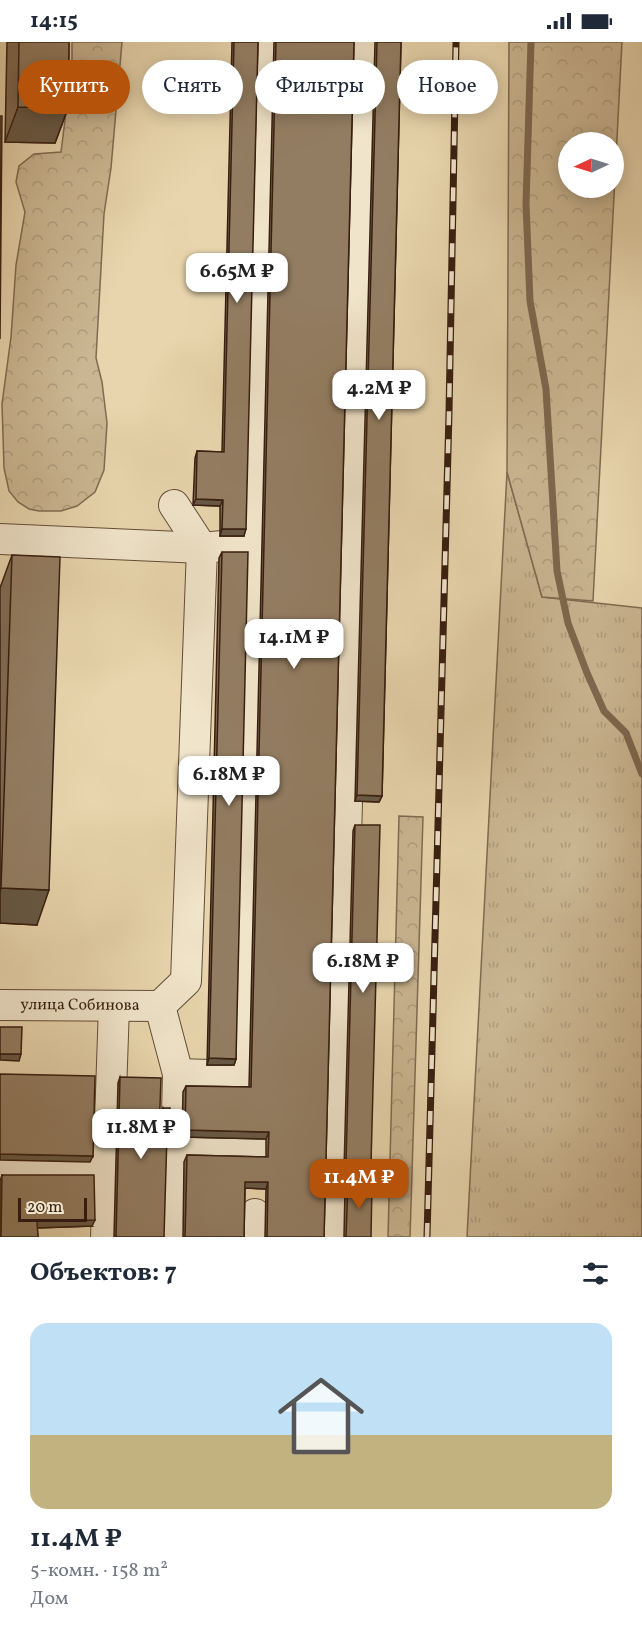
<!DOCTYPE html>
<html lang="ru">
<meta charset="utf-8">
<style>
body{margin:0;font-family:Vollkorn,serif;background:#f6f6f7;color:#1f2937;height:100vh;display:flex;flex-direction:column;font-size:22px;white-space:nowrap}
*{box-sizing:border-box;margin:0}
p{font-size:20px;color:#747a83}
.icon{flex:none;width:33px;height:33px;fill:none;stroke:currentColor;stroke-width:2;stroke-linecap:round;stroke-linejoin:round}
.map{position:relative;height:1195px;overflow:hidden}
.sheet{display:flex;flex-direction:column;background:#fff;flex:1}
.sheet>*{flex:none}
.top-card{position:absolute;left:18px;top:18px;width:606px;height:54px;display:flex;gap:12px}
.needle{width:39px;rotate:266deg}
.tools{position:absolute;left:558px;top:90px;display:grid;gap:12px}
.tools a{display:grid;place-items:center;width:66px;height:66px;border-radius:50%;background:#fff;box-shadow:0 3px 15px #0003;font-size:30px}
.scale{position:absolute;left:18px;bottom:15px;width:69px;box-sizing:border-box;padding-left:6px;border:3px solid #371e10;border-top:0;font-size:16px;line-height:21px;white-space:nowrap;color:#371e10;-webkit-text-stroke:4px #f0e4ca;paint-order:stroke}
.price{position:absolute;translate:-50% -51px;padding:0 14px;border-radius:12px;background:#fff;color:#222;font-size:20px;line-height:39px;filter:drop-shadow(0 2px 3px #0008)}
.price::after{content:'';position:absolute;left:50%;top:36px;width:18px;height:14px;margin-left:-9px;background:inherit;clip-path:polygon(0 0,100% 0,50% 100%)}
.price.current{background:#b45309;color:#fff}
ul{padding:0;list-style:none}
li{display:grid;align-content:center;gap:12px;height:318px;padding:0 30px}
li span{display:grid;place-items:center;height:186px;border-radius:18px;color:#555}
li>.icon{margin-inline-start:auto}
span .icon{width:108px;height:108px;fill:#fffc;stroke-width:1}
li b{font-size:26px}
h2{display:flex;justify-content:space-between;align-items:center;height:72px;padding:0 30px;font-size:26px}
.pill{padding:0 21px;border-radius:27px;background:#fff;box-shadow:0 3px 15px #0003;font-size:21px;line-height:54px}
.pill.current{background:#b45309;color:#fff}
.status{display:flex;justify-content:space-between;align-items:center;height:42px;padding:0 30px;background:#fff;direction:ltr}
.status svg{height:16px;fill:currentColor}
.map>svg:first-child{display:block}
.grass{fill:url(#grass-tufts);stroke:#806a51;stroke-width:1.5}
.forest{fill:url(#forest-crowns);stroke:#806a51;stroke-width:1.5;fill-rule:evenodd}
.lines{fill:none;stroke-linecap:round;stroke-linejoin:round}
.stream{stroke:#7d674e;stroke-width:7}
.minor-casing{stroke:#634c37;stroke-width:32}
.minor{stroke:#f0e4ca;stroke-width:30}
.rail-casing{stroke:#371e10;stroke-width:7}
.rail{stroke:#f0e4ca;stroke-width:4.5;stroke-dasharray:14;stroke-linecap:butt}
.wall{fill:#7e6c54;stroke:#371e10;stroke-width:1.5}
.shaded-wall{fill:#675845;stroke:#371e10;stroke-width:1.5}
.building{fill:#937d62;stroke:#371e10;stroke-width:1.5}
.labels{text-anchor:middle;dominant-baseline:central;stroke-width:4.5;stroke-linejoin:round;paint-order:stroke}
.street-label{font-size:16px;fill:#371e10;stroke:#f0e4ca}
</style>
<div class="status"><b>14:15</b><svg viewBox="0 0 49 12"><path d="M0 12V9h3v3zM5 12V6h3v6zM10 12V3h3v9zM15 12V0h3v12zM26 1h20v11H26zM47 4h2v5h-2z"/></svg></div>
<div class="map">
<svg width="642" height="1195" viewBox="0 0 642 1195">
<defs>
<pattern id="grass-tufts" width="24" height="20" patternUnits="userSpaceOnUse" patternTransform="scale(1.5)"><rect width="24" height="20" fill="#cab692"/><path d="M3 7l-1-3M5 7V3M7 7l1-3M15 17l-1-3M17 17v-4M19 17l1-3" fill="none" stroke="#ae9c7d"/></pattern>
<pattern id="forest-crowns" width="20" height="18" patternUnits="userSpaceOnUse" patternTransform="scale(1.5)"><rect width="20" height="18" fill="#cab692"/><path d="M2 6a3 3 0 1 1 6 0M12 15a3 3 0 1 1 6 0" fill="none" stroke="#ae9c7d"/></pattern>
</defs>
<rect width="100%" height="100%" fill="#e8d5ad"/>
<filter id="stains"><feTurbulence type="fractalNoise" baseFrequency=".00333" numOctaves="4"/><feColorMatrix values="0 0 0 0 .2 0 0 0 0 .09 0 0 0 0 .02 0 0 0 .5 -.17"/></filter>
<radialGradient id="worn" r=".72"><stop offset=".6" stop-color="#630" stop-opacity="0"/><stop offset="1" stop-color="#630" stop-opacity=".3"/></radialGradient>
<path class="grass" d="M507 430 542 555 642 566V1195H467Z"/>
<g class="forest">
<path d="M72 0H122L111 126 104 172 96 316 102 340 107 381 104 428 95 450 77 464 61 469H39L29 467 18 460 9 449 4 426 2 362 11 295 16 223 25 170 16 140 19 124 34 112 61 110 72 22Z"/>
<path d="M509 0H622L593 559 542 555 507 430ZM568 100H614V146H568Z"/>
<path d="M399 774 423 775 410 1195H388Z"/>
</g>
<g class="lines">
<path class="stream" d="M531 0 526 162 530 259 546 347 557 529 568 581 587 631 604 669 626 691 642 732"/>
<g class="minor-casing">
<g id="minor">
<path d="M0 497 202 506 253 501"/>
<path id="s1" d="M0 963 160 964"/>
<path d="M160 964 186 939 202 506 174 463"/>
<path d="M160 964 178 1032 174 1195"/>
<path d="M178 1032 242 1034 266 0"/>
<path d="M176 1107 258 1108"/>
<path d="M0 1129 108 1131"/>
<path d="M106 1195 114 964"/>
<path d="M254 1195 255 1172"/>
<path d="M335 1195 368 0"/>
</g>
</g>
<use href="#minor" class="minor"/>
<g class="rail-casing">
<path id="rail" d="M427 1195 449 371 456 0"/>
</g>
<use href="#rail" class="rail"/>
</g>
<g class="wall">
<path d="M7 0H69L68 66 55 101 5 100Z"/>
<path d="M232 0H258L244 494H220V464L193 463 195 416 197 409 222 410Z"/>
<path d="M274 0H354L324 1195H265L266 1147 245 1146 244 1195H183L184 1120 187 1113 266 1115V1097L182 1095 183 1050 186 1044 249 1045Z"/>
<path d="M375 0H401L382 754 379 760 355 759Z"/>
<path d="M222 510 236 1017 234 1023H207L219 516Z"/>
<path d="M12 513 37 883 0 881V546Z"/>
<path d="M355 783 371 1122 369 1128H344L353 789Z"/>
<path d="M120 1035 164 1195H114L118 1041Z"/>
<path d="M163 1066 167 1079H161V1072Z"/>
<path d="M2 1133 92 1184 37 1186 38 1195H0V1139Z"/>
<path d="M348 1140 371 1195H344L345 1147Z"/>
</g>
<g class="shaded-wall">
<path d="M18 65 68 66 55 101 5 100Z"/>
<path d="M196 457 223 458 220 464 193 463Z"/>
<path d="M222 487H246L244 494H220Z"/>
<path d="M357 753 382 754 379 760 355 759Z"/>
<path d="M1 846 49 848 37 883 0 881V850Z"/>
<path d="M0 1012H21L19 1019 0 1018Z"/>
<path d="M209 1016 236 1017 234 1023H207Z"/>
<path d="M163 1073H169L167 1079H161Z"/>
<path d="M185 1088 269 1090 266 1097 182 1095Z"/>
<path d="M0 1112 93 1114 90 1120 0 1118Z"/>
<path d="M346 1121 371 1122 369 1128H344Z"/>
<path d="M245 1140H268L266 1147 243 1146Z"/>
<path d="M95 1178 92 1184 35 1186 37 1179Z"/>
</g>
<g class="building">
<path d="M19 0H69L68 66 18 65Z"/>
<path d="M234 0H258L246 487H222L223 458 196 457 197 409 224 410Z"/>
<path d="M276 0H354L324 1195H267L268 1140H245L244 1195H185L187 1113 268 1115 269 1090 185 1088 186 1044 251 1045Z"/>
<path d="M377 0H401L382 754 357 753Z"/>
<path d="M0 74H2L0 297Z"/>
<path d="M222 510H248L236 1017 209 1016Z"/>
<path d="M12 513 60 515 49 848 1 846Z"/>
<path d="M355 783H380L371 1122 346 1121Z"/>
<path d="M0 985H22L21 1012H0Z"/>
<path d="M0 1032 95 1034 93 1114 0 1112Z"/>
<path d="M120 1035 161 1036 159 1092H167L164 1195H116Z"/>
<path d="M163 1066H170L169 1073H163Z"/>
<path d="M2 1133H94L95 1178 37 1179 38 1195H1Z"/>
<path d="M348 1140 372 1141 371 1195H346Z"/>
</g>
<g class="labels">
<g class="street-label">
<text stroke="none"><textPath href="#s1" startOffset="80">улица Собинова</textPath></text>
</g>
</g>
<rect width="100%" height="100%" filter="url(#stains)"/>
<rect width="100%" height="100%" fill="url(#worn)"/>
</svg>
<div class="tools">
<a><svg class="needle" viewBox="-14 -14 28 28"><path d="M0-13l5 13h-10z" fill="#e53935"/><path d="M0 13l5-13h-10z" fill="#747a83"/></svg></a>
</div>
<div class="scale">20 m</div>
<b class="price" style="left:237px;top:262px">6.65M ₽</b>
<b class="price" style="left:379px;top:379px">4.2M ₽</b>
<b class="price" style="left:294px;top:628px">14.1M ₽</b>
<b class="price" style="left:229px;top:765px">6.18M ₽</b>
<b class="price" style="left:363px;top:952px">6.18M ₽</b>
<b class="price" style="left:141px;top:1118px">11.8M ₽</b>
<b class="price current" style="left:359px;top:1168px">11.4M ₽</b>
<div class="top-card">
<a class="pill current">Купить</a>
<a class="pill">Снять</a>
<a class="pill">Фильтры</a>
<a class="pill">Новое</a>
</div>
</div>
<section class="sheet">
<h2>Объектов: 7<svg class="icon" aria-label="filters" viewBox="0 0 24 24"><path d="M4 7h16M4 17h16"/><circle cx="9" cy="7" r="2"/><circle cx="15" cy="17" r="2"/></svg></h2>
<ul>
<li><span style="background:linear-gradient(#bfe0f5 60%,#c2b280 0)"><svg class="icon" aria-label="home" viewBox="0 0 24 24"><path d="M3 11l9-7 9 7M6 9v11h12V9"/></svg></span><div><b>11.4M ₽</b><p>5-комн. · 158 m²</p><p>Дом</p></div></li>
</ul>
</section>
